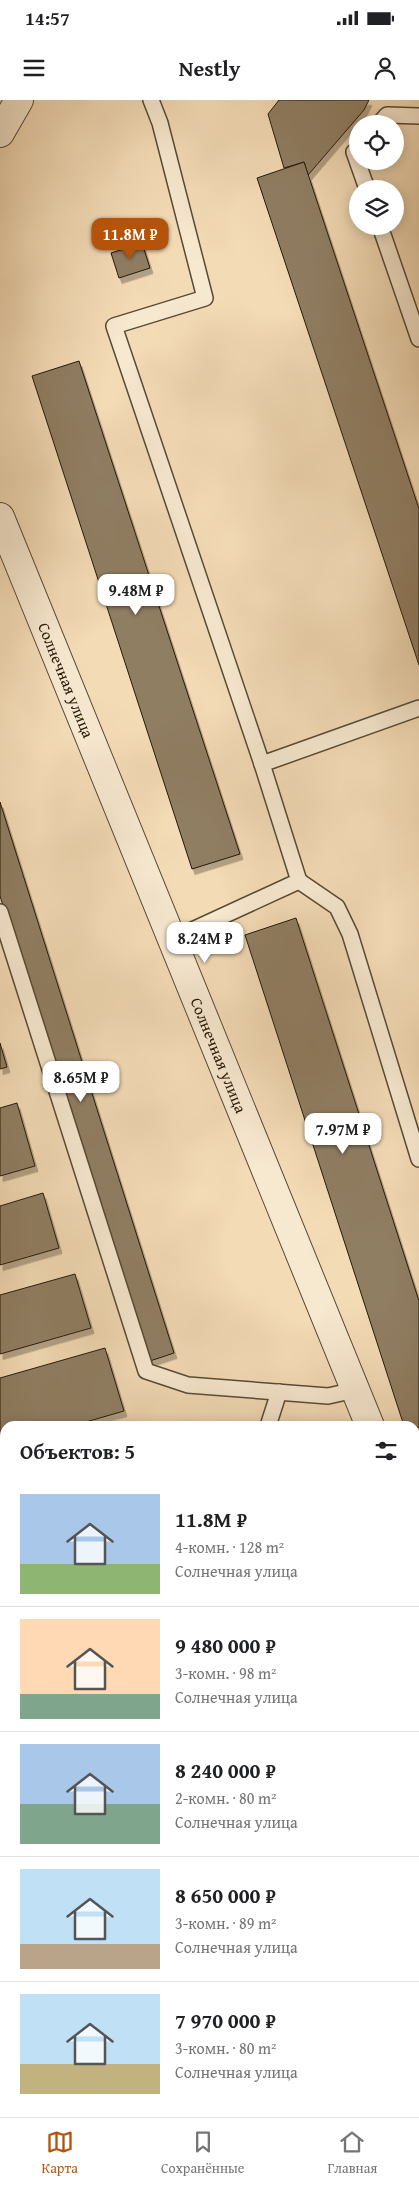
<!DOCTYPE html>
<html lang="ru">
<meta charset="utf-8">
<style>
body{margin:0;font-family:"Gentium Book Plus",serif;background:#f6f6f6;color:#202124;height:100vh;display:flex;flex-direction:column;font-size:19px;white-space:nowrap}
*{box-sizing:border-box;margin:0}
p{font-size:16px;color:#757577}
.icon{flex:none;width:28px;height:28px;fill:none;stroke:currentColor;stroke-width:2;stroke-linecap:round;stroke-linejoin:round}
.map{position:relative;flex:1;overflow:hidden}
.panel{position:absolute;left:0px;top:1321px;width:420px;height:696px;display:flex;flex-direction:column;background:#fff;border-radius:15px 15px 0 0;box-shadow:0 2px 12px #0003}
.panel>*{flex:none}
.tools{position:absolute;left:349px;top:15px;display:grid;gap:10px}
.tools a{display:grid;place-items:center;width:55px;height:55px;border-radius:50%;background:#fff;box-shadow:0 2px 12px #0003;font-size:25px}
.price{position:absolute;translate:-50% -42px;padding:0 11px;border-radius:10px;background:#fff;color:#222;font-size:16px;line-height:32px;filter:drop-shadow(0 1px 2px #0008)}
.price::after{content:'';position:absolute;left:50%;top:30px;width:15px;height:11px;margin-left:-8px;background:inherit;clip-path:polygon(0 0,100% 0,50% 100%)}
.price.selected{background:#b45309;color:#fff}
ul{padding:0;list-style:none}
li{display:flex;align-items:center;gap:15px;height:125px;padding:0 20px}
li+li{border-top:1px solid #e0e0e0}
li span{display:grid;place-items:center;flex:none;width:140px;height:100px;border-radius:0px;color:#555}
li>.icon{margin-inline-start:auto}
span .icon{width:60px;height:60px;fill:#fffc;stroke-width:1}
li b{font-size:21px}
h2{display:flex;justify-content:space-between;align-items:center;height:60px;padding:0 20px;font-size:21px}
.status{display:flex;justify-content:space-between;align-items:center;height:35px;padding:0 25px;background:#fff;direction:ltr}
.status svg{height:14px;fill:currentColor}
header{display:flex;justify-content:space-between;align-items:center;height:65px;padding:0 20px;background:#fff;font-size:22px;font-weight:700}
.dock{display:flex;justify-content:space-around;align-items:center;height:70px;border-top:1px solid #e0e0e0;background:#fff;font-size:14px;color:#757577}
.dock a{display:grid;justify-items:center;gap:2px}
.dock .selected{color:#b45309}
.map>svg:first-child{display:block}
.green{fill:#d0ba99;stroke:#7a6a51}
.building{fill:#907e63;stroke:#251909;filter:url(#shadow)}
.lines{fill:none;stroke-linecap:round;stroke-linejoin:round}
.service-casing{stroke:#584a34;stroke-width:18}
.minor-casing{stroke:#584a34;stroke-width:30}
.service{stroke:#f7e8d0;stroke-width:15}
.minor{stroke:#f7e8d0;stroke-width:28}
.labels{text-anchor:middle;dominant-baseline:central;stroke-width:4.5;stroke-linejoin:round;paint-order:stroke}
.street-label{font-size:16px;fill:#251909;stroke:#f7e8d0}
</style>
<div class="status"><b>14:57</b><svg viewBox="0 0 49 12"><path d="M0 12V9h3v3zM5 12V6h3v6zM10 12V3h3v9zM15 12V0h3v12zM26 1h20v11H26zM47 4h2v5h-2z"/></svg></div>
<header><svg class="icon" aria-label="menu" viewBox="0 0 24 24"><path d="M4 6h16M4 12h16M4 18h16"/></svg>Nestly<svg class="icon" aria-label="person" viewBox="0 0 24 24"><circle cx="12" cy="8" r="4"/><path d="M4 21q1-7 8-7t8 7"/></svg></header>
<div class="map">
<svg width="419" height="2017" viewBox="0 0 419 2017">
<defs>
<filter id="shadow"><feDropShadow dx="3" dy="5.5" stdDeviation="0" flood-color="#0004"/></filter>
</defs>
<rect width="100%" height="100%" fill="#f3dbb6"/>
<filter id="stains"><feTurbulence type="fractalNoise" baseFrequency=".004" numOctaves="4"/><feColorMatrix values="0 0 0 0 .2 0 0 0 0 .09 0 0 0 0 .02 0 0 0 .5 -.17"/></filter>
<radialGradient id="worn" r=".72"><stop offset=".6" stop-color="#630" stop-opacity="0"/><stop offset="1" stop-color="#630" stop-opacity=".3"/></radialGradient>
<g class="green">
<path d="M415 1451 419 1460V1756L416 1757Z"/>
<path d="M0 1476 5 1477V2012H415V1952L419 1951V2017H0Z"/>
<path d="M419 1811V1911L415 1908V1812Z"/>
</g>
<g class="building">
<path d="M279 0H369L364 10 308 75 304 62 284 68 268 14Z"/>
<path d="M304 62 419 409V565L257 78Z"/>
<path d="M142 143 150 168 119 178 111 153Z"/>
<path d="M79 261 240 754 192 769 32 276Z"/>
<path d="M0 702 174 1253 147 1262 0 796Z"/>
<path d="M296 818 419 1201V1327L415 1328V1326H404L245 835Z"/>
<path d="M0 943 7 967 0 969Z"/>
<path d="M17 1003 35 1066 0 1076V1008Z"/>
<path d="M43 1093 59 1148 0 1165V1106Z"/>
<path d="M75 1174 91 1228 0 1254V1195Z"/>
<path d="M105 1248 124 1311 72 1326H5V1345L0 1347V1278Z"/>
</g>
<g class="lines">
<g class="service-casing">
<g id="service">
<path d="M151 0 160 23 205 198 114 226 262 664"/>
<path d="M379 24 387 15 419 16"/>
<path d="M358 48 354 52 367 89"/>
<path d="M380 126 419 239"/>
<path d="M299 781 337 807 350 834 419 1059"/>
<path d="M0 812 146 1271 188 1285 328 1296 355 1290"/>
<path d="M171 837 188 832 299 781 262 664 419 608"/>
<path d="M268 1326 279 1292"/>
<path d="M415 1410 419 1407"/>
</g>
</g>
<g class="minor-casing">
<g id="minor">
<path d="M0 33 19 0"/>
<path id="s1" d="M0 417 370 1326"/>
<path d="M415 1435 419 1445"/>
</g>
</g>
<use href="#service" class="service"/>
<use href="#minor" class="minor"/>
</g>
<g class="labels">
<g class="street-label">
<text stroke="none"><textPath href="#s1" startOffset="176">Солнечная улица</textPath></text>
<text stroke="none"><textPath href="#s1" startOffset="581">Солнечная улица</textPath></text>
</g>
</g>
<rect width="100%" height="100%" filter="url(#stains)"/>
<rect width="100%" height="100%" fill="url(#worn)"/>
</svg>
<div class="tools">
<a><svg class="icon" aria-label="locate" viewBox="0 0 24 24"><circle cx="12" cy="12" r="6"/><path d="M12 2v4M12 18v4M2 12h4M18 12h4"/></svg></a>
<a><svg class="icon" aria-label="layers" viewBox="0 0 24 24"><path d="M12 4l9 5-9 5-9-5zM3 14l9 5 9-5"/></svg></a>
</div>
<b class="price selected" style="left:130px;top:160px">11.8M ₽</b>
<b class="price" style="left:136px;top:516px">9.48M ₽</b>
<b class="price" style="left:205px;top:864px">8.24M ₽</b>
<b class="price" style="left:81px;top:1003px">8.65M ₽</b>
<b class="price" style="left:343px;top:1055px">7.97M ₽</b>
<section class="panel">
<h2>Объектов: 5<svg class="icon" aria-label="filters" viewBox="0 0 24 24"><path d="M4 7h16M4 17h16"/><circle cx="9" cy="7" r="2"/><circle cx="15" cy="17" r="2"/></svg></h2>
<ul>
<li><span style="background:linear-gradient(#a9c7e8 70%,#8fb573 0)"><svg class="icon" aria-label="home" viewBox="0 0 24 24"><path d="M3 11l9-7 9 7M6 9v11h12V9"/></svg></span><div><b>11.8M ₽</b><p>4-комн. · 128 m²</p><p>Солнечная улица</p></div></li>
<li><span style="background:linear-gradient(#ffd9b3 75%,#7fa58c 0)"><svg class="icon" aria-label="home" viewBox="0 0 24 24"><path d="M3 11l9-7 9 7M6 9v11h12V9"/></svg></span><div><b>9 480 000 ₽</b><p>3-комн. · 98 m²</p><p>Солнечная улица</p></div></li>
<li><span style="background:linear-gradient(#a9c7e8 60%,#7fa58c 0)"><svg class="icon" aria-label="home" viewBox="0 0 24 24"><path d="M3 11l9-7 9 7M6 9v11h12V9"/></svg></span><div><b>8 240 000 ₽</b><p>2-комн. · 80 m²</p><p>Солнечная улица</p></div></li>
<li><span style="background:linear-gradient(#bfe0f5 75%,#b9a48a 0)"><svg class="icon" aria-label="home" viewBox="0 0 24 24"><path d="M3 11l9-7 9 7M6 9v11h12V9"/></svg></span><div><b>8 650 000 ₽</b><p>3-комн. · 89 m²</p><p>Солнечная улица</p></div></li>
<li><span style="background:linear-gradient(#bfe0f5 70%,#c2b280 0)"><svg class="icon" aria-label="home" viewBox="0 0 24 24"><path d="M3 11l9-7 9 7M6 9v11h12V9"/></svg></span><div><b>7 970 000 ₽</b><p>3-комн. · 80 m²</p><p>Солнечная улица</p></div></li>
</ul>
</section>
</div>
<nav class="dock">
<a class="selected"><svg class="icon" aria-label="map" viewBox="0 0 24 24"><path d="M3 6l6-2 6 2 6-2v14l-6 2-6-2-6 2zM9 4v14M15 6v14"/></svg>Карта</a>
<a><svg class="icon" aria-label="saved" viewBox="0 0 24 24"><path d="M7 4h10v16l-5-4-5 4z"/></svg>Сохранённые</a>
<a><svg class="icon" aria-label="home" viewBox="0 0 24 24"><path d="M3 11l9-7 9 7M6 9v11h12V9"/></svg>Главная</a>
</nav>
